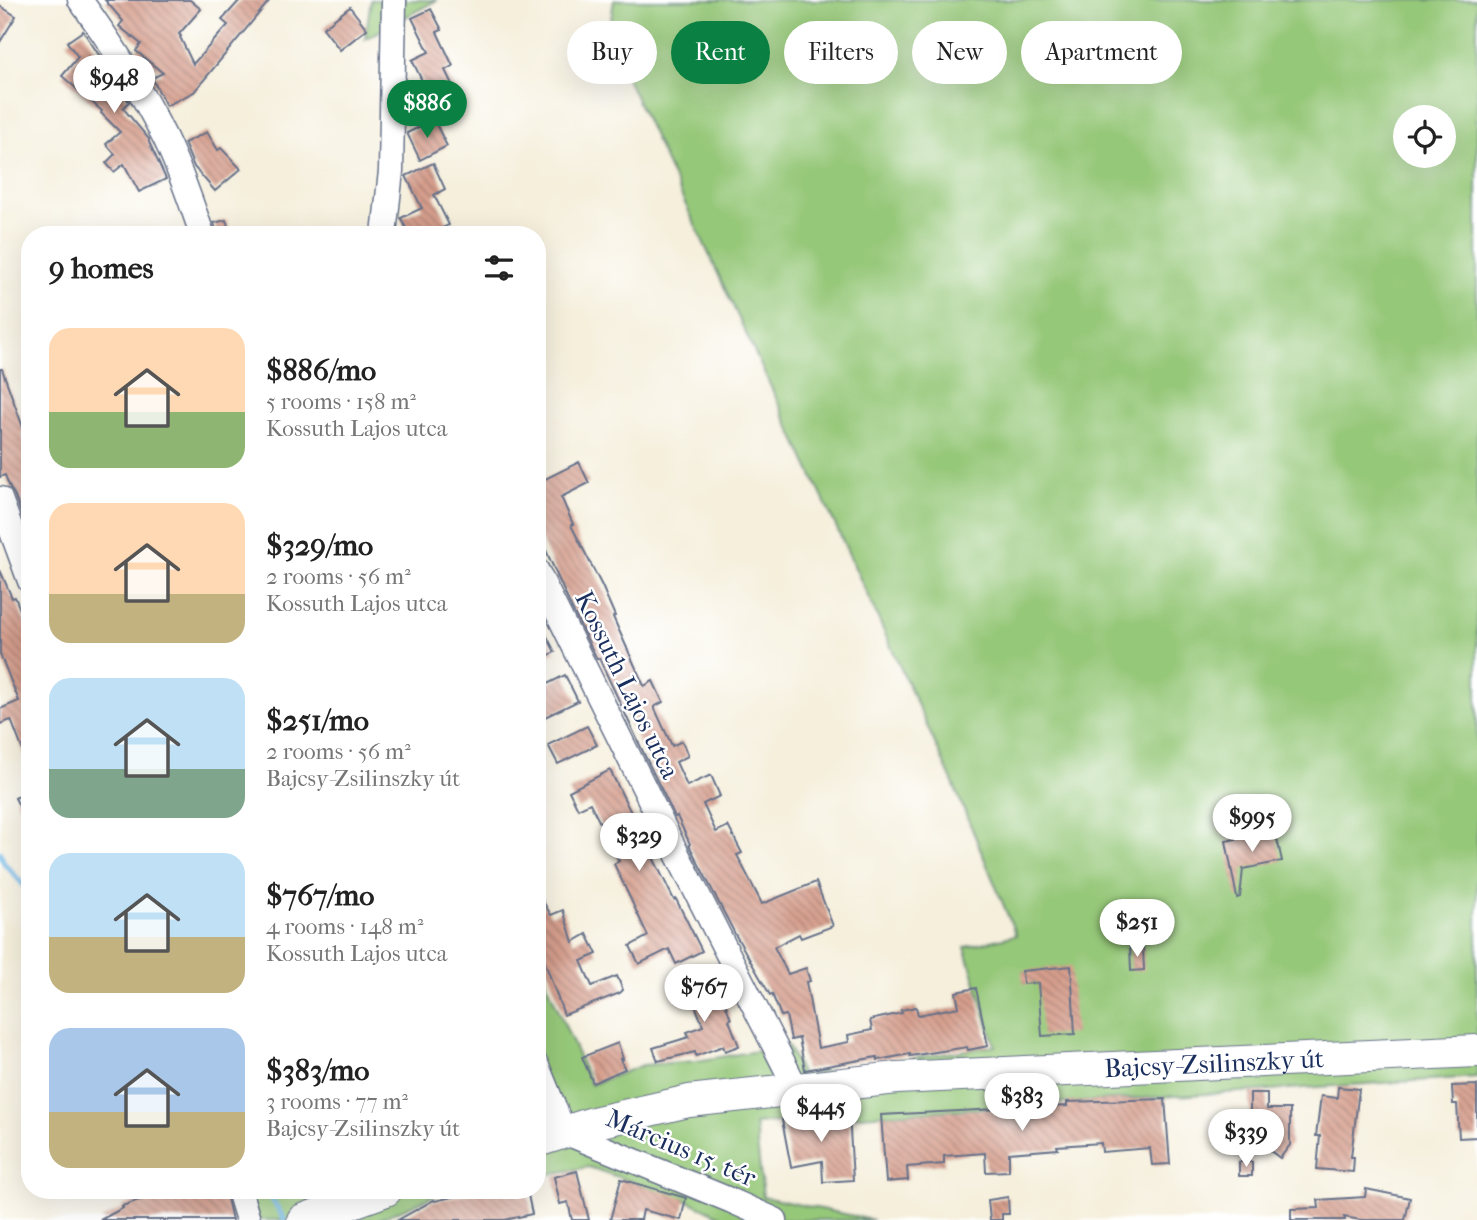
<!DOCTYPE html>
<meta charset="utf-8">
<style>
body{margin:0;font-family:"IM FELL French Canon",serif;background:#f2f2f2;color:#222;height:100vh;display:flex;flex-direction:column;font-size:26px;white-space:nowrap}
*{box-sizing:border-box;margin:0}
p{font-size:23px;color:#767676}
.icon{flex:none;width:38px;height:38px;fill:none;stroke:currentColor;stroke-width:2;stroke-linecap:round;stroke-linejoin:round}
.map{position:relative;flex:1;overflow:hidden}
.details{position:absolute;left:21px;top:226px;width:525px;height:973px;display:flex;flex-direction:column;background:#fff;border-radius:28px;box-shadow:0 7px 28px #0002}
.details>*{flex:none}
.top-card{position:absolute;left:567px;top:21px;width:665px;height:63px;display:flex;gap:14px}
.fabs{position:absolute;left:1393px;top:105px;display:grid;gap:14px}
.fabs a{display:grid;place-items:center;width:63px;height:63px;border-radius:50%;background:#fff;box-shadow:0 7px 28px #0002;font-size:35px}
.price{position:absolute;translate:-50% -60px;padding:0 16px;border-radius:24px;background:#fff;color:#222;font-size:23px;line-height:46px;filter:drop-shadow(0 2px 4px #0008)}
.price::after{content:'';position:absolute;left:50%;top:42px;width:21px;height:16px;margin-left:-10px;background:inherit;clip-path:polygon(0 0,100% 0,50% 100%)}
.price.active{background:#0b8043;color:#fff}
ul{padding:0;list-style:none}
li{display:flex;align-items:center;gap:21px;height:175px;padding:0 28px}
li span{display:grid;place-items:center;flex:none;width:196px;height:140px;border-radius:21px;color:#555}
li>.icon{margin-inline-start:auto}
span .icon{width:84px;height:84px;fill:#fffc;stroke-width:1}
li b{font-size:30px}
h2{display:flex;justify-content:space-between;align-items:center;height:84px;padding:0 28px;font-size:30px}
.pill{padding:0 24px;border-radius:32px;background:#fff;box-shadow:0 7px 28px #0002;font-size:24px;line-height:63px}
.pill.active{background:#0b8043;color:#fff}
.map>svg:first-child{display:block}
.green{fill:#96c879;stroke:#587c6c;stroke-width:2;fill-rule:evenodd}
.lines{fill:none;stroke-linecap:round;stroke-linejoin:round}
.stream{stroke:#70b9e8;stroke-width:5}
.building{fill:url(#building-back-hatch)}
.minor-casing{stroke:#67728a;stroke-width:27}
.major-casing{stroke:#67728a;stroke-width:34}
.minor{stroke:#fff;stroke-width:24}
.major{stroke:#fff;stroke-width:32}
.labels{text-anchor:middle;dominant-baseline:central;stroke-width:5;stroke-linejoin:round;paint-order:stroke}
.street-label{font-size:26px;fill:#1b2f5e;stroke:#fff}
</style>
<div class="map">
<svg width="1477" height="1220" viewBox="0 0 1477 1220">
<defs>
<pattern id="building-back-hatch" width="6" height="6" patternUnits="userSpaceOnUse" patternTransform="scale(1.75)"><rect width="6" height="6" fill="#d69e8c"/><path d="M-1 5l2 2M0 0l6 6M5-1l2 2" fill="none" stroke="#ad8176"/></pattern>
</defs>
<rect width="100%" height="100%" fill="#fff"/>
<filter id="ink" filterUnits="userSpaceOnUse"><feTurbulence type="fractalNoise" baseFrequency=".0143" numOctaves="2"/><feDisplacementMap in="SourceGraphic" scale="14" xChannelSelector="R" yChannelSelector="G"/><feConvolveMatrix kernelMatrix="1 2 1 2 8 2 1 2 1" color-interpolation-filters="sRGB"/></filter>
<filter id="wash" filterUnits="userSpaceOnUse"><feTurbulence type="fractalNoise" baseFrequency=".00686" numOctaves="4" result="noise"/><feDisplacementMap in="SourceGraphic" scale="28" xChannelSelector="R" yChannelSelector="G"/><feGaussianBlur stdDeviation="1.57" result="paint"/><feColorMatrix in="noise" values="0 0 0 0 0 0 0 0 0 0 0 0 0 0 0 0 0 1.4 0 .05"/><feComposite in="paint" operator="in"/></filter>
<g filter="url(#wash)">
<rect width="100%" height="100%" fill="#f5efdc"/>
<g class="green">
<path d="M371 0H437L365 39Z"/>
<path d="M614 0H1477V1077L812 1119 755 1124 763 1197 873 1220H729L693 1203 589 1167 537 1176V961L591 1085 643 1065 696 1061 788 1046 802 1075 995 1046 965 947 1016 935 953 783 841 537 608 38ZM1405 117H1444V156H1405Z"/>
<path d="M231 1190H448L377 1220H241Z"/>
</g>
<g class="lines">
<g class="stream">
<path d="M0 852 4 863 27 889 30 890"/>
<path d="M266 1190 285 1220"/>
</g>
</g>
<g id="blocks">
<g class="building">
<path d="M105 0H190L201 9 179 34 181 36 180 37 193 64 228 25 222 20 240 0H270L194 92 166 106 152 78 163 73 136 51 141 44 119 26 123 21Z"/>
<path d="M0 6 16 16 0 42Z"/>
<path d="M350 7 367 29 340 50 323 28Z"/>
<path d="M431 9 442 30 437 32 453 66 445 70 460 101 424 118 414 97 427 91 412 60 429 52 412 18Z"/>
<path d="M83 31 115 79 112 82 124 95 129 102 123 108 149 139V142L166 179 139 192 124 164 114 172 106 163 115 154 106 144 120 132 101 113 102 111 62 76 78 57 67 42Z"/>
<path d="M434 120 447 146 420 160 407 133Z"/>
<path d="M207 132 218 150 221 148 241 169 215 191 194 167 184 143Z"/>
<path d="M433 163 445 189 434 195 449 225 429 234H409L401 218 422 208 406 176Z"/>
<path d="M226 220 231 234H217L214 223Z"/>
<path d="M0 369H2L25 433 22 434 30 455V537L14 494 10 488 5 475 0 477Z"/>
<path d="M579 462 589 483 561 497 573 524 571 525 602 586 615 616 613 617 644 686 653 681 663 702 654 707 672 746 682 741 688 756 676 762 687 786 711 775 720 796 703 804 716 832 728 826 742 853 737 855 762 904 816 882 833 926 801 938 799 934 774 947 788 974 806 968 810 981 806 982 818 1048 849 1042 848 1035 872 1030 870 1020 902 1013 901 1010 916 1007 918 1015 959 1007 956 992 976 988 988 1046 968 1050 967 1047 910 1056V1054L878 1060 877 1057 805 1070 799 1038 791 1040 786 1015 781 1016 772 994 770 995 735 934 689 845 690 844 677 816 675 817 646 758 599 658 597 659 571 607 541 539 537 541V483Z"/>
<path d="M0 570 12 598 15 597 30 635 29 766 11 720 0 724V709L19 701 0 654Z"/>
<path d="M537 617 555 652 537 661Z"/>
<path d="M565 675 578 701 543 718 537 706V689Z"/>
<path d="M587 726 597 745 558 764 548 745Z"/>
<path d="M610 770 674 900 676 899 702 951 676 964 669 949 639 964 630 946 648 936 614 864 619 861 590 803 578 809 569 791Z"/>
<path d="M30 790V828L15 798Z"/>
<path d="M1275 830 1282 861 1243 869 1240 897 1237 898 1226 841Z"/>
<path d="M537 891 551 915 563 910 573 942 587 934 597 954 581 961 592 986 617 976 623 990 620 993 564 1015 537 941Z"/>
<path d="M1130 947H1143L1144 970 1131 971Z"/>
<path d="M1071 966 1075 1034 1042 1036 1038 983 1023 984 1022 971Z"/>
<path d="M714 974 731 1019 729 1020 739 1046 725 1051 723 1046 696 1056 695 1052 658 1061 653 1048 689 1037 687 1032 703 1026 687 984Z"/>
<path d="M618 1043 623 1059H620L625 1069 593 1083 582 1057Z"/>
<path d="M1477 1085V1137L1459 1138 1457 1104H1453L1452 1086Z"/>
<path d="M1338 1087 1359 1089 1351 1157H1354L1353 1172 1317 1169 1320 1136H1316L1321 1096 1337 1098Z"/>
<path d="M1250 1093H1267V1109H1290V1145L1280 1158 1257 1141V1133L1250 1134Z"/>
<path d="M1165 1099 1170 1164 1152 1165 1150 1148 1102 1152 1101 1143 1057 1146 1058 1149 1009 1153V1171L986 1172 985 1153 944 1156V1164L907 1167 908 1180 886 1182 881 1115 1017 1108V1109L1067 1106V1102Z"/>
<path d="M849 1113 853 1180 823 1182 822 1161 791 1167 782 1120 806 1116Z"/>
<rect x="1239" y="1162" width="13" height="14"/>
<path d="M577 1171 589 1220H572L568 1202 560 1204 554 1177Z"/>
<path d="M621 1179 686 1198 681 1220 643 1210 641 1220H610Z"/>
<path d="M1366 1189 1410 1198 1405 1220H1361L1344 1217 1345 1220H1291V1209L1319 1208 1318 1200 1365 1197Z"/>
<path d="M149 1190H165L170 1199 194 1190H225L232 1220H100L123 1208 122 1206 151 1196Z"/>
<path d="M483 1190H527L532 1214 505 1220H398L434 1200 435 1201Z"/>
<path d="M1008 1197 1009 1214H1002V1220H990L988 1200Z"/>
</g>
</g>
</g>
<g filter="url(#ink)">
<use href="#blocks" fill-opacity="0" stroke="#67728a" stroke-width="2"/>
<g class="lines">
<g class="minor-casing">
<g id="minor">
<path d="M80 0C112 44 141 90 165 138 180 169 191 202 202 234"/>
<path d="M384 234 391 171 394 1"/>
<path d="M0 499 30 581"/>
<path d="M537 571 672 844 796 1088"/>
<path d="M537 1066 564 1132 732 1201 775 1220"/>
<path d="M239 1190 248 1220"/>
</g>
</g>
<g class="major-casing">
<g id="major">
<path id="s1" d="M537 1141 593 1123 689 1101 897 1078 1477 1051"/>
<path d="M303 1220 386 1190"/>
</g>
</g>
<use href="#minor" class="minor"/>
<use href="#major" class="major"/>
</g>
</g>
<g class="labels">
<g class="street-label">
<text transform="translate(627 685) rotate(64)">Kossuth Lajos utca</text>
<text stroke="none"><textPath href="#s1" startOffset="684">Bajcsy-Zsilinszky út</textPath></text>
<text transform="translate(681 1148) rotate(23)">Március 15. tér</text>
</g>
</g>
</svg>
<div class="fabs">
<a><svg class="icon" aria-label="locate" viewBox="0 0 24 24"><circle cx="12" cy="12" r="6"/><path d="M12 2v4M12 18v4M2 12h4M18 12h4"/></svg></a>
</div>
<b class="price" style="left:114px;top:115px">$948</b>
<b class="price active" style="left:427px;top:140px">$886</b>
<b class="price" style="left:1252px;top:854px">$995</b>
<b class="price" style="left:639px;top:873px">$329</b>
<b class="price" style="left:1137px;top:959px">$251</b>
<b class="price" style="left:704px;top:1024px">$767</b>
<b class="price" style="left:1022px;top:1133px">$383</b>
<b class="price" style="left:821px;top:1144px">$445</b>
<b class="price" style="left:1246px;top:1169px">$339</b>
<div class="top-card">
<a class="pill">Buy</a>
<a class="pill active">Rent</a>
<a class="pill">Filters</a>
<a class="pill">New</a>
<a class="pill">Apartment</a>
</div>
<section class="details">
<h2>9 homes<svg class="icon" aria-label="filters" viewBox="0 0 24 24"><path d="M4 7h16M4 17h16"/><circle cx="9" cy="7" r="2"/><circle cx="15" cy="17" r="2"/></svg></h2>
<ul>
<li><span style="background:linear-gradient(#ffd9b3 60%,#8fb573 0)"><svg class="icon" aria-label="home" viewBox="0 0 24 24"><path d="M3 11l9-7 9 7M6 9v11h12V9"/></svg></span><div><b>$886/mo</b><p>5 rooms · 158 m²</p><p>Kossuth Lajos utca</p></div></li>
<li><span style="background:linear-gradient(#ffd9b3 65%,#c2b280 0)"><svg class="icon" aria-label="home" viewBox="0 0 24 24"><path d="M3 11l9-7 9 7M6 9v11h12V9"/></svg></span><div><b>$329/mo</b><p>2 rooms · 56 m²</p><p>Kossuth Lajos utca</p></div></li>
<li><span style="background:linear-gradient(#bfe0f5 65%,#7fa58c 0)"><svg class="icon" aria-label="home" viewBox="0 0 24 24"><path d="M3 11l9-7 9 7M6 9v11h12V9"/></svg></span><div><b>$251/mo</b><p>2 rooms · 56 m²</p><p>Bajcsy-Zsilinszky út</p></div></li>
<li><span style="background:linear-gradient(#bfe0f5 60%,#c2b280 0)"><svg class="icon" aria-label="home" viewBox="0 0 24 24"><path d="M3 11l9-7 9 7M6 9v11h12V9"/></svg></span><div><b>$767/mo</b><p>4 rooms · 148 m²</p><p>Kossuth Lajos utca</p></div></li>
<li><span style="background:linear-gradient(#a9c7e8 60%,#c2b280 0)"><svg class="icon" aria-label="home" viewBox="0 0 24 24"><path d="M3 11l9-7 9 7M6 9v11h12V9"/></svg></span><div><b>$383/mo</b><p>3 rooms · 77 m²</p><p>Bajcsy-Zsilinszky út</p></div></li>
</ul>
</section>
</div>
